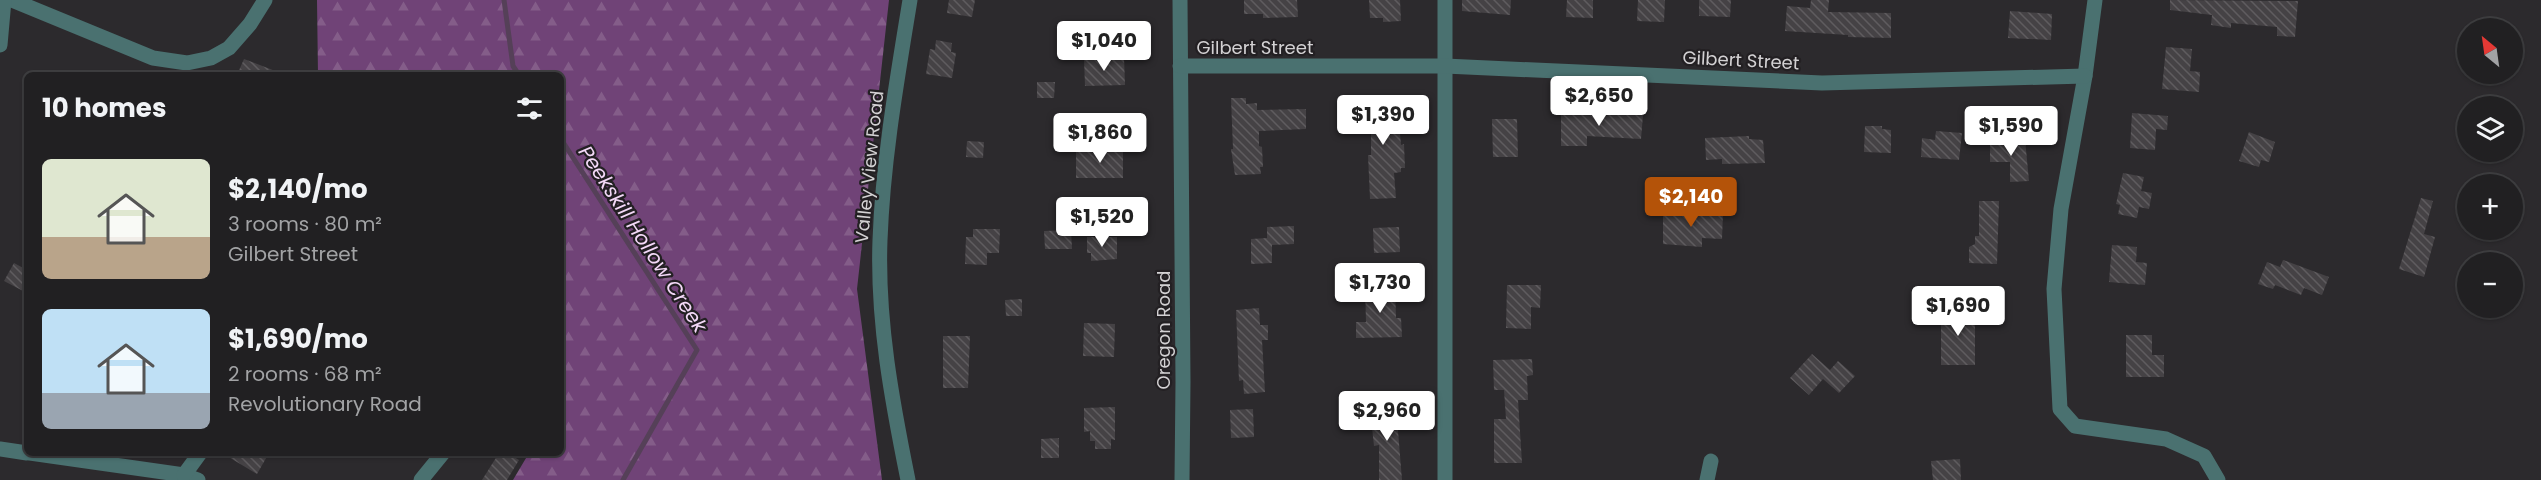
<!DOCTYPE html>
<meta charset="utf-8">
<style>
body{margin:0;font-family:Poppins,sans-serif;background:#2d2d2f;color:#f1f3f6;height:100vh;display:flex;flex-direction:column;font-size:22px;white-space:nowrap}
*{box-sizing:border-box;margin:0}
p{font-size:20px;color:#a2a3a5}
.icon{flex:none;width:33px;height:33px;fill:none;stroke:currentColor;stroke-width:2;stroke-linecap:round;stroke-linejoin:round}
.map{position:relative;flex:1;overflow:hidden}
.panel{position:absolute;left:24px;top:72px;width:540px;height:384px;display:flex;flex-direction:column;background:#212022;border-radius:9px;box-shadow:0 2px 4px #0004,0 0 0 2px #3e3e40}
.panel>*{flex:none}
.needle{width:39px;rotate:331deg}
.controls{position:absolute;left:2457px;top:18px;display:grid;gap:12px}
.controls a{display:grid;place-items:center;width:66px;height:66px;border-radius:50%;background:#212022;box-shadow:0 2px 4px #0004,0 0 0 2px #3e3e40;font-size:30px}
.price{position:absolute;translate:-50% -51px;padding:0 14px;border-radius:6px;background:#fff;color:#222;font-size:20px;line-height:39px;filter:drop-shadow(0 2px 3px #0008)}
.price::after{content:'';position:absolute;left:50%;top:36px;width:18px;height:14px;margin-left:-9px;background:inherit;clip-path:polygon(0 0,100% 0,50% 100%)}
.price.on{background:#b45309;color:#fff}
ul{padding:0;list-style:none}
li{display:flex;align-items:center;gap:18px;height:150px;padding:0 18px}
li span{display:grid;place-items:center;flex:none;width:168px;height:120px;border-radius:9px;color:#555}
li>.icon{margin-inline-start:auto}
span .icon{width:72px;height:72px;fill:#fffc;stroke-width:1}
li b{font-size:26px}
h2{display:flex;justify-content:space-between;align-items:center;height:72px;padding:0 18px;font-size:26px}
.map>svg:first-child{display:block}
.forest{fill:url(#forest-firs)}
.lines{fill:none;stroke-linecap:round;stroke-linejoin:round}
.stream{stroke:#554058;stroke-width:5}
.building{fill:url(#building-back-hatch)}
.minor{stroke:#4a7170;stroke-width:15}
.labels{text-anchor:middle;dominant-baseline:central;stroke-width:4.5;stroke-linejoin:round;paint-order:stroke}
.street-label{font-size:18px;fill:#d3d1d3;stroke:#232023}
.water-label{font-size:20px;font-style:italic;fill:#f4d9f8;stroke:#232023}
</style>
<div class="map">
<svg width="2541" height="480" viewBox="0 0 2541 480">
<defs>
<pattern id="forest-firs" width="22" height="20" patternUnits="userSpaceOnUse" patternTransform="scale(1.5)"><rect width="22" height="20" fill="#704377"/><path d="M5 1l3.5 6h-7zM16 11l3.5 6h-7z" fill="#845d89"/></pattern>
<pattern id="building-back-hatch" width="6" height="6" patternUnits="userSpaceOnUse" patternTransform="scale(1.5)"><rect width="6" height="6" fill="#454245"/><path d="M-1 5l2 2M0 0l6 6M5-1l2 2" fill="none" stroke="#5f5c5f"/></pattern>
</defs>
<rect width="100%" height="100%" fill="#2c2a2d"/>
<path class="forest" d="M317 0H889L857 289 882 480H513L529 453H561V75H318Z"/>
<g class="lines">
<g class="stream">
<path d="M504 0 513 66 519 75"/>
<path d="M561 139 697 350 623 480"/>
</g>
</g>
<g class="building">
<path d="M949 0H975L972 17 947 13Z"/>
<path d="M1244 0H1297L1298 17 1263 18V14H1244Z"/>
<path d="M1369 0H1400L1401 21 1383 22V18H1370Z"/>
<path d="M1462 0H1511L1510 15 1462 11Z"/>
<path d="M1567 0H1593V18L1566 17Z"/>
<path d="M1638 0H1665L1664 22 1637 21Z"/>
<path d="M1699 0H1731L1730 17 1699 16Z"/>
<path d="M1811 0H1829L1828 12 1891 13V38L1848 37V35L1785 31 1787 6 1810 8Z"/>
<path d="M2170 0 2298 1 2295 37 2277 36V27L2231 23V28L2211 25 2212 15 2170 10Z"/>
<path d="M2010 11 2052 14 2051 40 2008 38Z"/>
<path d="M936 40 952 43 951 52 956 53 952 78 926 74 930 49 935 50Z"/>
<path d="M2166 47 2192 49 2190 71 2200 72 2199 92 2162 89Z"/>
<path d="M1124 57 1125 85 1085 86 1084 58Z"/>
<path d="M244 59 283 74 282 75H237Z"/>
<path d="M1037 82H1055L1054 98H1037Z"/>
<path d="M1231 98H1246V104L1257 103V110L1306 109V129L1259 131V146L1262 147 1263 167H1260L1261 174 1235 175 1231 149H1233Z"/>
<path d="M1397 99 1401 145 1404 144 1405 168H1401V172L1394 173 1396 198 1370 199 1368 155H1371V125L1368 126 1367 118 1357 119 1356 101Z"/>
<path d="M1572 111 1616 114V111L1643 115 1641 139 1587 136V146H1561V113Z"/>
<path d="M2132 113 2168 116 2167 130 2156 129 2155 150 2130 148Z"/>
<path d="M1492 119H1517L1518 157H1493Z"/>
<path d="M1865 126H1882V129L1891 130V153L1864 152Z"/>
<path d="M1936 131 1962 133 1959 160 1921 157 1922 138 1935 140Z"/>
<path d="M2249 132 2275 142 2269 162 2261 160 2259 167 2239 161Z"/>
<path d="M1749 136V139L1763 140 1765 163 1722 164V159L1706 160 1705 138Z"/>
<path d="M1990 139H2025L2029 181 2010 182V162H1990Z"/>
<path d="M967 141 984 142 983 158 966 157Z"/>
<rect x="1076" y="151" width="47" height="27"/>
<path d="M2123 173 2144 177 2141 191 2152 193 2149 209 2139 207 2137 218 2118 214 2120 205 2116 204Z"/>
<path d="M2421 198 2433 201 2424 234 2435 237 2424 277 2399 269Z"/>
<path d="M1979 201H1999L1997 264 1969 263V247L1975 244V236H1979Z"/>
<path d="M1663 211 1723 213 1722 239 1702 238V247L1663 244Z"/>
<path d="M1294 226V244L1272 245V263L1251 264V239L1267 238V227Z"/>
<path d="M1399 227 1400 252 1374 253 1373 228Z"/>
<path d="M973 229H1000L999 253H987V265L965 264 966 237H973Z"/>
<path d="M1071 230 1072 249H1045L1044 231Z"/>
<path d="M1087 237H1117V259L1091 261V253H1087Z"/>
<path d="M2112 245 2137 247 2136 262 2147 263 2145 285 2109 282Z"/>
<path d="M2283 260 2329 277 2322 295 2304 288 2301 295 2275 285 2273 289 2258 284 2267 262 2280 267Z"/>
<path d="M14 263 27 270V293L4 281Z"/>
<path d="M1395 284 1396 318H1401L1402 337 1356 338V322H1366L1365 285Z"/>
<path d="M1507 285H1541L1540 308 1531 307V329L1506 328Z"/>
<path d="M1022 299V316H1006L1005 300Z"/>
<path d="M1259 308 1260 325H1268V340H1262L1265 392 1244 394 1243 380 1239 381 1236 310Z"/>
<path d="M1975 308V365H1941V309Z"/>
<path d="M1084 323 1115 324 1114 357 1083 356Z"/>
<path d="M2126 335H2152V355H2164V377H2126Z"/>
<path d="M943 336H970L968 388H943Z"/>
<path d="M1812 354 1830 370 1838 361 1855 376 1839 393 1823 379 1809 395 1790 378Z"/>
<path d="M1532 359 1533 375 1527 376 1528 400H1518L1522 463H1494V419H1506L1504 390H1494L1493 360Z"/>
<path d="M1396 406 1402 480H1379V445L1374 446 1370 409Z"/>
<path d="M1115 407V440L1111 439V449H1095V441H1090V431L1084 432V408Z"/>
<path d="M1253 409 1254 437 1231 438 1230 410Z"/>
<path d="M1059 438V458H1041V439Z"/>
<path d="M222 453H269L257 474Z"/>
<path d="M499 453H507L519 460 507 480H482Z"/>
<path d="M1960 459 1961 480H1933L1931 461Z"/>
</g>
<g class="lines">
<g class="minor">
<path d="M12 0 153 58 187 63 211 58 229 48 250 24 265 0"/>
<path d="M1180 0 1183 382 1182 480"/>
<path d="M1445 0V480"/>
<path d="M2095 0 2085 76 2061 209 2054 289 2060 409 2075 426 2166 439 2204 456 2218 480"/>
<path d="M0 45 4 0"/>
<path d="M1180 66H1445L1822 83 2085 76"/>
<path d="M0 449 27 453"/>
<path d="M30 453 184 475 198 480"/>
<path d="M184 475 200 453"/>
<path d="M421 480 443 453"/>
<path d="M908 480C892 401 877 321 880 240 883 159 897 80 910 0"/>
<path d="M1707 480 1711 461"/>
</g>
</g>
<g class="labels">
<g class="street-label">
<text x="1255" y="47">Gilbert Street</text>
<text transform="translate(1741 60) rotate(3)">Gilbert Street</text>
<text transform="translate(869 167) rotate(-84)">Valley View Road</text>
<text transform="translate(1163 330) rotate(-90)">Oregon Road</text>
</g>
<g class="water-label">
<text transform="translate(643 239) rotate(57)">Peekskill Hollow Creek</text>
</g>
</g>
</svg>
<div class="controls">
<a><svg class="needle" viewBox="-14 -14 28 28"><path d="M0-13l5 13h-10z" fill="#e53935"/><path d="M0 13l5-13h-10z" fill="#a2a3a5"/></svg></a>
<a><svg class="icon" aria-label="layers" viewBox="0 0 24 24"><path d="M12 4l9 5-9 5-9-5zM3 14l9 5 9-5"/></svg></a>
<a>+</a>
<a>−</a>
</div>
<b class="price" style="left:1104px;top:72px">$1,040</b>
<b class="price" style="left:1599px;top:127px">$2,650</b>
<b class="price" style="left:1383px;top:146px">$1,390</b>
<b class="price" style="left:2011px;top:157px">$1,590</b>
<b class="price" style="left:1100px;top:164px">$1,860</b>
<b class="price on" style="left:1691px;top:228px">$2,140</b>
<b class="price" style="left:1102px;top:248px">$1,520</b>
<b class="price" style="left:1380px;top:314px">$1,730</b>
<b class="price" style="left:1958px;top:337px">$1,690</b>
<b class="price" style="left:1387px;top:442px">$2,960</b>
<section class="panel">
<h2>10 homes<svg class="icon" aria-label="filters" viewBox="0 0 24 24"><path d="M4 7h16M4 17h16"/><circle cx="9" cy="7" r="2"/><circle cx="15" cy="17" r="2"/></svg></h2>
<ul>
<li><span style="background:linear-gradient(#dfe7d0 65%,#b9a48a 0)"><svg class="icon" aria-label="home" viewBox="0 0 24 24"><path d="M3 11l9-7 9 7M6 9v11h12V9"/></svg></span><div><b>$2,140/mo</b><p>3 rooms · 80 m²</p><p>Gilbert Street</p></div></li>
<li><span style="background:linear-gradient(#bfe0f5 70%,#9aa5b1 0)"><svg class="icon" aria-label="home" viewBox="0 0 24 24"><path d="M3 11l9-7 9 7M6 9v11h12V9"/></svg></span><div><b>$1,690/mo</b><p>2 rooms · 68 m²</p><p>Revolutionary Road</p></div></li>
</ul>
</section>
</div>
